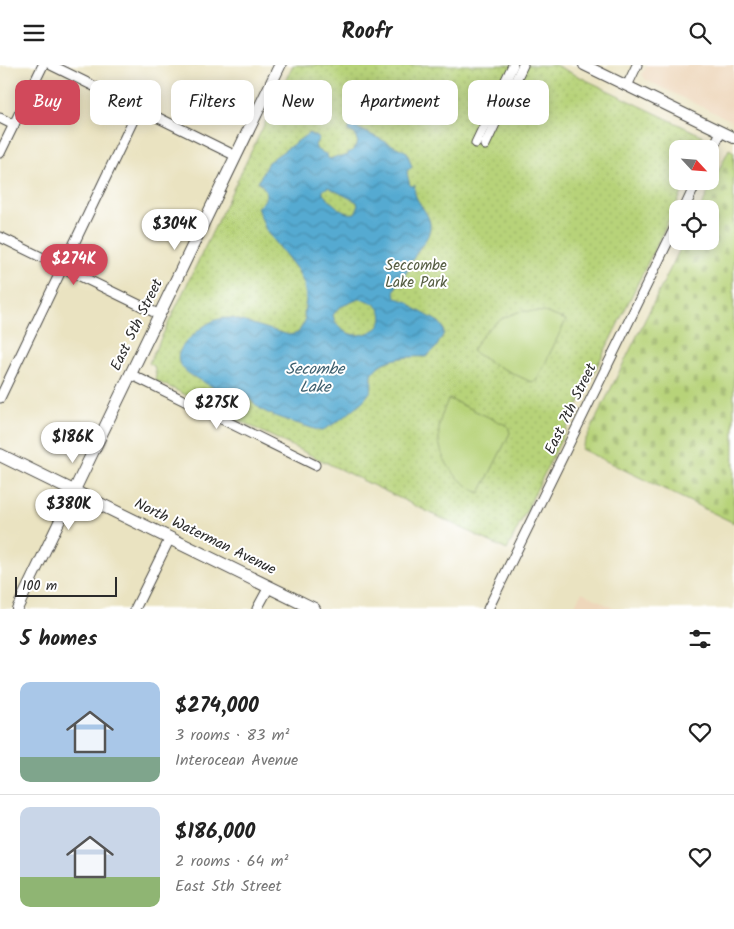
<!DOCTYPE html>
<meta charset="utf-8">
<style>
body{margin:0;font-family:Kalam,sans-serif;background:#f6f6f6;color:#222;height:100vh;display:flex;flex-direction:column;font-size:19px;white-space:nowrap}
*{box-sizing:border-box;margin:0}
p{font-size:16px;color:#767676}
.icon{flex:none;width:28px;height:28px;fill:none;stroke:currentColor;stroke-width:2;stroke-linecap:round;stroke-linejoin:round}
.map{position:relative;height:544px;overflow:hidden}
.side{display:flex;flex-direction:column;background:#fff;flex:1}
.side>*{flex:none}
.top-card{position:absolute;left:15px;top:15px;width:705px;height:45px;display:flex;gap:10px}
.needle{width:32px;rotate:116deg}
.buttons{position:absolute;left:669px;top:75px;display:grid;gap:10px}
.buttons a{display:grid;place-items:center;width:50px;height:50px;border-radius:10px;background:#fff;box-shadow:0 2px 12px #0003;font-size:25px}
.scale{position:absolute;left:15px;bottom:12px;width:102px;box-sizing:border-box;padding-left:5px;border:2px solid #2b2b2b;border-top:0;font-size:14px;line-height:18px;white-space:nowrap;color:#2b2b2b;-webkit-text-stroke:4px #fff;paint-order:stroke}
.price{position:absolute;translate:-50% -42px;padding:0 11px;border-radius:18px;background:#fff;color:#222;font-size:16px;line-height:32px;filter:drop-shadow(0 1px 2px #0008)}
.price::after{content:'';position:absolute;left:50%;top:30px;width:15px;height:11px;margin-left:-8px;background:inherit;clip-path:polygon(0 0,100% 0,50% 100%)}
.price.on{background:#d1495b;color:#fff}
ul{padding:0;list-style:none}
li{display:flex;align-items:center;gap:15px;height:125px;padding:0 20px}
li+li{border-top:1px solid #e0e0e0}
li span{display:grid;place-items:center;flex:none;width:140px;height:100px;border-radius:10px;color:#555}
li>.icon{margin-inline-start:auto}
span .icon{width:60px;height:60px;fill:#fffc;stroke-width:1}
li b{font-size:21px}
h2{display:flex;justify-content:space-between;align-items:center;height:60px;padding:0 20px;font-size:21px}
.pill{padding:0 18px;border-radius:10px;background:#fff;box-shadow:0 2px 12px #0003;font-size:18px;line-height:45px}
.pill.on{background:#d1495b;color:#fff}
header{display:flex;justify-content:space-between;align-items:center;height:65px;padding:0 20px;background:#fff;font-size:22px;font-weight:700}
.map>svg:first-child{display:block}
.built{fill:#eed7bb}
.cemetery{fill:url(#cemetery-stones);stroke:#717f52}
.park{fill:url(#park-dots);stroke:#717f52}
.garden{fill:#b7d379;stroke:#717f52}
.water{fill:url(#water-waves);stroke:#406a7e;fill-rule:evenodd}
.lines{fill:none;stroke-linecap:round;stroke-linejoin:round}
.minor-casing{stroke:#484742;stroke-width:11}
.tertiary-casing{stroke:#484742;stroke-width:12}
.secondary-casing{stroke:#484742;stroke-width:13}
.primary-casing{stroke:#484742;stroke-width:14}
.minor{stroke:#fff;stroke-width:9}
.tertiary{stroke:#fff;stroke-width:10}
.secondary{stroke:#fff;stroke-width:11}
.primary{stroke:#fff;stroke-width:12}
.labels{text-anchor:middle;dominant-baseline:central;stroke-width:4;stroke-linejoin:round;paint-order:stroke}
.park-label{font-size:15px;fill:#555d42;stroke:#fff}
.street-label{font-size:15px;fill:#2b2b2b;stroke:#fff}
.water-label{font-size:16px;font-style:italic;fill:#3c5e6d;stroke:#fff}
</style>
<header><svg class="icon" aria-label="menu" viewBox="0 0 24 24"><path d="M4 6h16M4 12h16M4 18h16"/></svg>Roofr<svg class="icon" aria-label="search" viewBox="0 0 24 24"><circle cx="10" cy="10" r="6"/><path d="M15 15l6 6"/></svg></header>
<div class="map">
<svg width="734" height="544" viewBox="0 0 734 544">
<defs>
<pattern id="cemetery-stones" width="16" height="16" patternUnits="userSpaceOnUse" patternTransform="scale(1.25)"><rect width="16" height="16" fill="#b7d379"/><path d="M2 7V4a2 2 0 0 1 4 0v3zM10 15v-3a2 2 0 0 1 4 0v3z" fill="#9eb569"/></pattern>
<pattern id="park-dots" width="8" height="8" patternUnits="userSpaceOnUse" patternTransform="scale(1.25)"><rect width="8" height="8" fill="#b7d379"/><path d="M2 2h.1M6 6h.1" fill="none" stroke="#9eb569" stroke-width="1.8" stroke-linecap="round"/></pattern>
<pattern id="water-waves" width="16" height="10" patternUnits="userSpaceOnUse" patternTransform="scale(1.25)"><rect width="16" height="10" fill="#55aad1"/><path d="M0 5q4-4 8 0t8 0" fill="none" stroke="#478baa"/></pattern>
</defs>
<rect width="100%" height="100%" fill="#fff"/>
<filter id="ink" filterUnits="userSpaceOnUse"><feTurbulence type="fractalNoise" baseFrequency=".02" numOctaves="2"/><feDisplacementMap in="SourceGraphic" scale="10" xChannelSelector="R" yChannelSelector="G"/><feConvolveMatrix kernelMatrix="1 2 1 2 8 2 1 2 1" color-interpolation-filters="sRGB"/></filter>
<filter id="wash" filterUnits="userSpaceOnUse"><feTurbulence type="fractalNoise" baseFrequency=".0096" numOctaves="4" result="noise"/><feDisplacementMap in="SourceGraphic" scale="20" xChannelSelector="R" yChannelSelector="G"/><feGaussianBlur stdDeviation="1.12" result="paint"/><feColorMatrix in="noise" values="0 0 0 0 0 0 0 0 0 0 0 0 0 0 0 0 0 1.4 0 .05"/><feComposite in="paint" operator="in"/></filter>
<g filter="url(#wash)">
<rect width="100%" height="100%" fill="#eae3c1"/>
<g class="built">
<path d="M647 0H734V57L646 15 642 9Z"/>
<path d="M582 527 615 544H573Z"/>
</g>
<path class="cemetery" d="M729 84 734 87V458L581 384 684 176H710V144H700Z"/>
<path class="park" d="M293 0H555L703 71 706 79 703 84H678V116H688L507 485 155 315 156 310 154 301 149 298Z"/>
<g class="garden">
<path d="M522 246 544 247 566 255 537 315 531 317 491 298 472 286C484 265 497 253 522 246Z"/>
<path d="M449 334 508 361 510 368 480 428C442 410 427 371 449 334Z"/>
</g>
<path class="water" d="M351 60 407 87 412 102 407 106C407 108 409 117 410 120L412 121 415 120C411 136 432 147 430 163 429 173 422 179 417 187 412 195 409 204 404 211 400 217 395 221 394 228L397 233 408 237 414 243 439 257 443 262 444 268 436 283 426 292C410 291 383 293 374 306 370 311 373 319 371 325 366 337 333 362 320 366 302 359 280 355 262 345 257 342 253 336 248 333 242 331 235 331 229 329 221 327 213 322 205 318 184 307 166 296 189 274 203 261 213 252 232 253L289 270 298 268 305 256 304 249 306 233 304 219 298 206 266 165 257 142C268 136 269 124 258 117L268 97 309 68 319 73 315 80 317 85 326 89 328 93 330 94 338 91 341 92 348 90V88L352 86 358 78 355 69 348 66ZM328 122 357 137 358 142 355 148C343 151 331 136 323 129V125ZM359 234C370 235 385 242 381 256 380 260 378 263 374 265 358 275 337 269 333 250L340 242Z"/>
</g>
<g filter="url(#ink)">
<g class="lines">
<g class="minor-casing">
<g id="minor">
<path d="M51 0 236 91"/>
<path d="M627 21 637 0"/>
<path d="M0 53 14 60"/>
<path d="M476 78 513 0"/>
<path d="M485 80 523 0"/>
<path d="M0 88 43 0"/>
<path d="M710 89 721 67"/>
<path d="M684 144 697 116"/>
<path d="M0 172 158 249"/>
<path d="M130 309 315 400"/>
<path d="M0 333 139 43"/>
<path d="M135 544 170 473"/>
<path d="M257 544 269 522"/>
<path d="M488 544 678 156"/>
</g>
</g>
<g class="tertiary-casing">
<g id="tertiary">
<path d="M584 0 734 73"/>
<path d="M17 544 74 426"/>
</g>
</g>
<g class="secondary-casing">
<path id="secondary" d="M74 426 280 0"/>
</g>
<g class="primary-casing">
<path id="primary" d="M0 390 314 544"/>
</g>
<use href="#minor" class="minor"/>
<use href="#tertiary" class="tertiary"/>
<use href="#secondary" class="secondary"/>
<use href="#primary" class="primary"/>
</g>
</g>
<g class="labels">
<g class="park-label">
<text x="416" y="201">Seccombe<tspan x="416" dy="17">Lake Park</tspan></text>
</g>
<g class="street-label">
<text transform="translate(137 260) rotate(-64)">East 5th Street</text>
<text transform="translate(571 344) rotate(-64)">East 7th Street</text>
<text transform="translate(205 472) rotate(26)">North Waterman Avenue</text>
</g>
<g class="water-label">
<text x="315" y="304">Secombe<tspan x="315" dy="18">Lake</tspan></text>
</g>
</g>
</svg>
<div class="buttons">
<a><svg class="needle" viewBox="-14 -14 28 28"><path d="M0-13l5 13h-10z" fill="#e53935"/><path d="M0 13l5-13h-10z" fill="#767676"/></svg></a>
<a><svg class="icon" aria-label="locate" viewBox="0 0 24 24"><circle cx="12" cy="12" r="6"/><path d="M12 2v4M12 18v4M2 12h4M18 12h4"/></svg></a>
</div>
<div class="scale">100 m</div>
<b class="price" style="left:175px;top:186px">$304K</b>
<b class="price on" style="left:74px;top:221px">$274K</b>
<b class="price" style="left:217px;top:365px">$275K</b>
<b class="price" style="left:73px;top:399px">$186K</b>
<b class="price" style="left:69px;top:466px">$380K</b>
<div class="top-card">
<a class="pill on">Buy</a>
<a class="pill">Rent</a>
<a class="pill">Filters</a>
<a class="pill">New</a>
<a class="pill">Apartment</a>
<a class="pill">House</a>
</div>
</div>
<section class="side">
<h2>5 homes<svg class="icon" aria-label="filters" viewBox="0 0 24 24"><path d="M4 7h16M4 17h16"/><circle cx="9" cy="7" r="2"/><circle cx="15" cy="17" r="2"/></svg></h2>
<ul>
<li><span style="background:linear-gradient(#a9c7e8 75%,#7fa58c 0)"><svg class="icon" aria-label="home" viewBox="0 0 24 24"><path d="M3 11l9-7 9 7M6 9v11h12V9"/></svg></span><div><b>$274,000</b><p>3 rooms · 83 m²</p><p>Interocean Avenue</p></div><svg class="icon" aria-label="heart" viewBox="0 0 24 24"><path d="M12 20l-8-8c-3-5 5-10 8-4 3-6 11-1 8 4z"/></svg></li>
<li><span style="background:linear-gradient(#c9d6e8 70%,#8fb573 0)"><svg class="icon" aria-label="home" viewBox="0 0 24 24"><path d="M3 11l9-7 9 7M6 9v11h12V9"/></svg></span><div><b>$186,000</b><p>2 rooms · 64 m²</p><p>East 5th Street</p></div><svg class="icon" aria-label="heart" viewBox="0 0 24 24"><path d="M12 20l-8-8c-3-5 5-10 8-4 3-6 11-1 8 4z"/></svg></li>
</ul>
</section>
